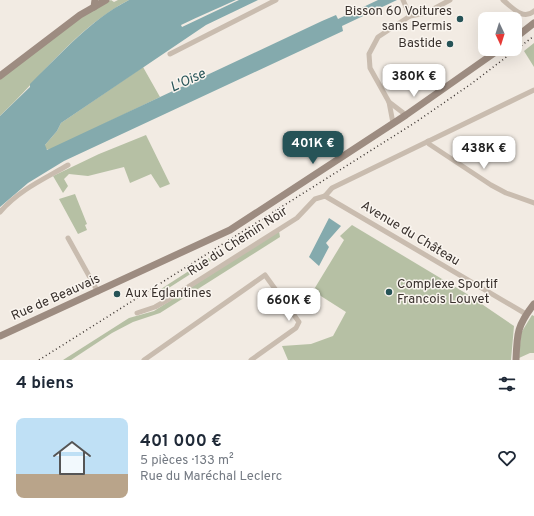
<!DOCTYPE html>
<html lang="fr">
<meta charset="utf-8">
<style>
body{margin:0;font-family:Overpass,sans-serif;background:#f2f2f3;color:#1f2937;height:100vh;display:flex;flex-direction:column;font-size:15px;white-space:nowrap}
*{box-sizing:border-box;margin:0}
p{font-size:13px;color:#747a83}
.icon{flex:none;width:22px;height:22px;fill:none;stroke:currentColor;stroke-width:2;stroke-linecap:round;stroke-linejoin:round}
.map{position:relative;height:360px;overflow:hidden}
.details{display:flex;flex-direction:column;background:#fff;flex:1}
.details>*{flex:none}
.needle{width:26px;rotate:176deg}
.buttons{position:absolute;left:478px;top:12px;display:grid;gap:8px}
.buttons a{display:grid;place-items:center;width:44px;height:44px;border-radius:8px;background:#fff;box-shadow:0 4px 16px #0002;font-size:20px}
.price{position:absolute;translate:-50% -34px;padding:0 9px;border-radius:8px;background:#fff;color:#222;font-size:13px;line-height:26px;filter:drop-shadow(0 1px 2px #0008)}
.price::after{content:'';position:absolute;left:50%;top:24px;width:12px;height:9px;margin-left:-6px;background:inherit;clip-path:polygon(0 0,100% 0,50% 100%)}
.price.on{background:#265357;color:#fff}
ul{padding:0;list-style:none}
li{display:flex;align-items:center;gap:12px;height:100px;padding:0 16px}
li+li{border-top:1px solid #e0e1e3}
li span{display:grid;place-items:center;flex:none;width:112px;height:80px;border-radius:8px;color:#555}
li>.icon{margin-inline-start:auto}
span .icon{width:48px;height:48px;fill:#fffc;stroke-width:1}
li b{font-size:17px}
h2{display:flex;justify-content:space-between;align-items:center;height:48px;padding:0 16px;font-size:17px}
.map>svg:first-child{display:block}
.green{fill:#b6c0a4}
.water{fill:#84aaad}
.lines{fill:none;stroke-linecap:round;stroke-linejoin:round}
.street{stroke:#c9bcaf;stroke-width:5}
.secondary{stroke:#9d8c81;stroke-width:7}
.rail{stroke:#39312d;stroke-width:1.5;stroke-dasharray:1 3;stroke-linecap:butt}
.poi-dot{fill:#265357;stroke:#faf5ef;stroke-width:1.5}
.labels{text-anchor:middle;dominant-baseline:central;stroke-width:3;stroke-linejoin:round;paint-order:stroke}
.poi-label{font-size:13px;fill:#39312d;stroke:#faf5ef;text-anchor:end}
.street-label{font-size:13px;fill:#39312d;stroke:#faf5ef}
.water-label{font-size:14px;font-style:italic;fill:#265357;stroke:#faf5ef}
</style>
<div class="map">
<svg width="534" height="360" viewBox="0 0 534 360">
<rect width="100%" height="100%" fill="#f2ebe3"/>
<g class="green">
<path d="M111 0 114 2 118 0H129C77 27 41 77 0 116V79L79 18Z"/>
<path d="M534 43V67L524 51Z"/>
<path d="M143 67 160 97 50 150 45 149V145L57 131 61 123Z"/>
<path d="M146 135 170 184 160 188 151 174 130 183 124 167 88 176 69 174 64 179 68 186 63 193 53 176 99 154Z"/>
<path d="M75 194 87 224 85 225 87 230 78 234 59 199Z"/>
<path d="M352 225 467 294 514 326 511 360H288L282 346 311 344 333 336 346 312 313 291 344 240 340 236Z"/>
<path d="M279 231 280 237 160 313 133 322 112 333 71 360H63L129 318 154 311Z"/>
<path d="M212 256 217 257 164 291H161V289Z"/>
<path d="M532 315 534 316V353H530L519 358 521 333Z"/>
</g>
<g class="water">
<path d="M129 0H236C216 9 200 16 181 25L182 27 239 0H258L206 25 61 123 57 131 45 145 47 150 322 21 336 15 338 19 378 0H397L342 26 343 31 64 161 28 183 0 207V116L30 87V84C61 54 90 20 129 0Z"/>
<path d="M329 218 341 226 326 243 329 247 319 266 309 257Z"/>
</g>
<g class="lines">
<g class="street">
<path d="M403 0 410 16"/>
<path d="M503 0C512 7 523 21 534 11"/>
<path d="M170 54 276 0"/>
<path d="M389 102 393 123"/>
<path d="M406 115 389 102 370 68 369 54 378 37 410 16 426 13 450 0"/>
<path d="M428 141 429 144 491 185 506 193 534 203"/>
<path d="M325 196 332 188 534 90"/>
<path d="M325 196 526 314"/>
<path d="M0 212C19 190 44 179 68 165"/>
<path d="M68 238 98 292"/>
<path d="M137 313 155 307 169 299 297 218 315 199 325 196"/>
<path d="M144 360 265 275 299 322 296 328 251 360"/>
</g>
<g class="secondary">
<path d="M94 7 106 0"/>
<path d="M515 38 534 23"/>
<path d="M0 76 80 15 94 7 95 0"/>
<path d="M0 336 230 230 406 115 500 49"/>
<path d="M516 360C517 333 517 326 534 304"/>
</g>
<path class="rail" d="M39 360 416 122 471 84 534 36"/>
</g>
<g class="poi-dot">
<circle cx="460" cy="19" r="4"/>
<circle cx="450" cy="44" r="4"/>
<circle cx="389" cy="292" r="4"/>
<circle cx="117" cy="294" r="4"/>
</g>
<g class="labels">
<g class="poi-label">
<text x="452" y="12">Bisson 60 Voitures<tspan x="452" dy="15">sans Permis</tspan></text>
<text x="442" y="44">Bastide</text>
<text x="397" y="285" text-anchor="start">Complexe Sportif<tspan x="397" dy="15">Francois Louvet</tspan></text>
<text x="125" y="294" text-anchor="start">Aux Églantines</text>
</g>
<g class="street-label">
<text transform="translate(410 234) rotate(31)">Avenue du Château</text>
<text transform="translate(238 242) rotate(-33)">Rue du Chemin Noir</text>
<text transform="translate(56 298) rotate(-24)">Rue de Beauvais</text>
</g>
<g class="water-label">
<text transform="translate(188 81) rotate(-25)">L'Oise</text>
</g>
</g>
</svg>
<div class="buttons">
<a><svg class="needle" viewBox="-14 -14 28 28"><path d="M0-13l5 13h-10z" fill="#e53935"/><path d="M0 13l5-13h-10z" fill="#747a83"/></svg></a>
</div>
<b class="price" style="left:414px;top:98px">380K €</b>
<b class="price on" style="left:313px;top:165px">401K €</b>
<b class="price" style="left:484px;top:170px">438K €</b>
<b class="price" style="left:289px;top:322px">660K €</b>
</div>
<section class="details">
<h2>4 biens<svg class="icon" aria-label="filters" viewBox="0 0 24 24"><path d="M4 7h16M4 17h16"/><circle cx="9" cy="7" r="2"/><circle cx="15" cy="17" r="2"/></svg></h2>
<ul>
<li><span style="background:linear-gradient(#bfe0f5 70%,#b9a48a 0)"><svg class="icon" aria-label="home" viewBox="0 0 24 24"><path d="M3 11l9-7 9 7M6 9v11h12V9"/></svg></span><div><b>401 000 €</b><p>5 pièces · 133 m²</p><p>Rue du Maréchal Leclerc</p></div><svg class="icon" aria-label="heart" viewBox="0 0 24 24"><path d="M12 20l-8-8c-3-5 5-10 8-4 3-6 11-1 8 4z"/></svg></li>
</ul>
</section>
